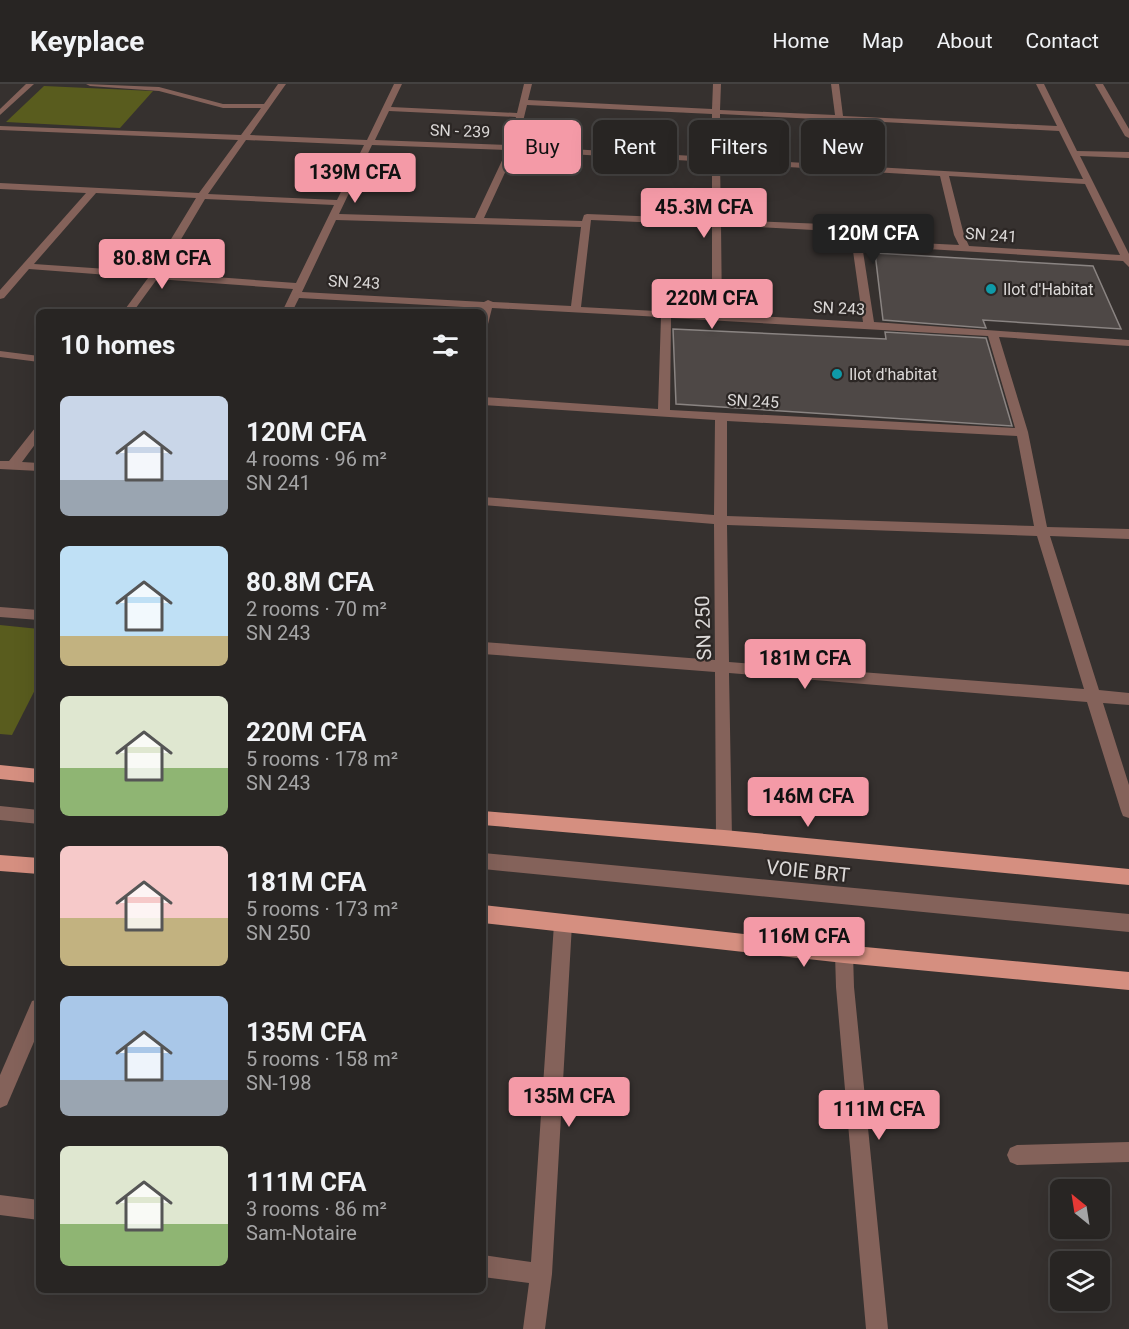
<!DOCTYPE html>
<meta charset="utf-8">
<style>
body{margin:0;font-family:Roboto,sans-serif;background:#302d2b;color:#f1f3f6;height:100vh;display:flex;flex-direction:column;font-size:22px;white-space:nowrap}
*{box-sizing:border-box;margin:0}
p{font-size:20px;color:#a5a5a6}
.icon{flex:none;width:33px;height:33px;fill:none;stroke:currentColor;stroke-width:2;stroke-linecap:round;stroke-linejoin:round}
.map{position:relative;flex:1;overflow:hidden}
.panel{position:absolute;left:36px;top:225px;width:450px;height:984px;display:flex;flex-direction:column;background:#282523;border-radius:9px;box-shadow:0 6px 24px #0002,0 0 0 2px #444241}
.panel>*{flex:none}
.top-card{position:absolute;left:504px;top:36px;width:534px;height:54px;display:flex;gap:12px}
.needle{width:39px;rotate:330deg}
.buttons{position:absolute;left:1050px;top:1095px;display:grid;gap:12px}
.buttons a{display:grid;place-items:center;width:60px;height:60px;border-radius:9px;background:#282523;box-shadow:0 6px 24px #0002,0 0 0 2px #444241;font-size:30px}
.price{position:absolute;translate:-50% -51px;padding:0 14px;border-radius:6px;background:#f49aa7;color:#111;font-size:20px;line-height:39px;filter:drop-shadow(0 2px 3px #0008)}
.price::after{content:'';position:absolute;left:50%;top:36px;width:18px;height:14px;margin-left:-9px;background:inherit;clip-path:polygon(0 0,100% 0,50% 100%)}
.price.selected{background:#222;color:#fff}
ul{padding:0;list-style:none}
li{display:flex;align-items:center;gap:18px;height:150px;padding:0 24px}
li span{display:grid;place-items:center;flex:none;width:168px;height:120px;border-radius:9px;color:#555}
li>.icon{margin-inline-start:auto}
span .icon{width:72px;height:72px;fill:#fffc;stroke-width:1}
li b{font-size:26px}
h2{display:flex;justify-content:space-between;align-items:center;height:72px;padding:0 24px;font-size:26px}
.pill{padding:0 21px;border-radius:9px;background:#282523;box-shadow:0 6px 24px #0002,0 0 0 2px #444241;font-size:21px;line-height:54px}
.pill.selected{background:#f49aa7;color:#111}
header{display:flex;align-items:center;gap:36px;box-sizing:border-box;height:84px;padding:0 30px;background:#282523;border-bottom:2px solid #444241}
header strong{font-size:28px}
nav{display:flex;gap:33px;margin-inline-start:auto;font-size:21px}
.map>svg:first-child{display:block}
.green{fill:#595c1e}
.building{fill:#4e4846;stroke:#8a8482;stroke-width:1.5}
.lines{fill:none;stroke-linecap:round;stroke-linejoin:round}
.minor{fill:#84625a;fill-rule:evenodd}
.major{fill:#d58f80;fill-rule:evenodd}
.culture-dot{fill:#0f9aa8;stroke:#2c2725;stroke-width:2}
.labels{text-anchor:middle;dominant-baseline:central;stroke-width:4.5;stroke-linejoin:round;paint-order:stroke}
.far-street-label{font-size:16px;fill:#dcd9d8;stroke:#2c2725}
.far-poi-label{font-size:16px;fill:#dcd9d8;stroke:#2c2725;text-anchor:start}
.street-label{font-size:20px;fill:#dcd9d8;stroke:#2c2725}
</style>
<header>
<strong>Keyplace</strong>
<nav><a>Home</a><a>Map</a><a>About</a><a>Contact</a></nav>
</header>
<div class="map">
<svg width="1129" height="1245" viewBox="0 0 1129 1245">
<rect width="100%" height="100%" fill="#36312f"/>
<g class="green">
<path d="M44 2 153 7 120 44 6 38Z"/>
<path d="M0 541 39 545V598L12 651 0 650Z"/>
</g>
<g class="building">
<path d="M875 169 1093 182 1121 245 983 236 986 244 883 236Z"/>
<path d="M673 245 886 255 885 248 986 254 1012 342 676 320Z"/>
</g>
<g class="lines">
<g class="minor">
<path d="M26 0H34L0 31V25Z"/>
<path d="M86 0 159 3 223 20H264L278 0H286L250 51 367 56 394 0H402L391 23 517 29 524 0H532L528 16 712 25 713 0H721L720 26 835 31 831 0H839L843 32 1057 42 1036 0H1044L1077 67 1129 68V74L1080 72 1129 170V183L1123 177 862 161 874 238 1129 256V262L999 253 1028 348 1047 443 1129 445V455L1050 452 1099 606 1129 609V621L1103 619 1129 701V734L1123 732 1121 727 1087 618 729 589 732 754 730 759 724 762 718 759 716 754 715 588 483 570V558L715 576 714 440 483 421V413L714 431 715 336 483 321V313L658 325 661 233 492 224 488 240 483 243 482 224 299 214 292 228H282L293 205 157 195 133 228H123L148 194 29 185 4 214 0 215V206L86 109 0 105V99L199 109 238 56 0 46V42L241 51 261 24H223L159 7 90 2ZM527 21 712 30V73L517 62ZM389 27 516 33 508 61 375 56ZM720 30 836 36 840 38 844 36 1059 47 1083 95 720 74ZM246 56 364 61 337 116 208 110ZM372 61 507 66 475 134 339 130ZM515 67 712 78V135L587 130 584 131 582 137 484 134ZM720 79 940 92 954 151 959 161 861 156 858 145 849 141 721 136ZM949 92 1085 100 1120 171 969 162 964 151ZM96 109 196 114 151 188 34 180ZM205 115 334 121 296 199 161 189ZM336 136 581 143 571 222 493 218 488 216 484 218 302 208ZM591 136 712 141V230L581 223ZM721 141 851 148 852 156 849 158 852 160 863 238 722 230ZM671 234 988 252 1015 344 670 326ZM727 337 1017 352 1034 442 727 432ZM727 441 1037 452 1084 605 729 578Z"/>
<path d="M1095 0H1103L1129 45V54L1125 52Z"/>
<path d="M0 267 39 272V278L0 273Z"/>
<path d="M39 343V355L22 378 39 379V387L0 385V377H9L35 344Z"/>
<path d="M0 523 39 526V536L0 533Z"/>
<path d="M0 722 39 726V740L0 736Z"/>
<path d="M483 769 1129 830V848L483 785Z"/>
<path d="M563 831 569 834 572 840 552 1190 545 1245H523L529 1199 483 1193V1171L531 1178 554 840 557 834Z"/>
<path d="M844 861 850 864 853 870 854 903 888 1245H866L836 903 835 870 838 864Z"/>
<path d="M39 915V946L7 1021 0 1024V991L32 917Z"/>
<path d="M1129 1058V1078L1017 1081 1010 1078 1007 1071 1010 1064 1017 1061Z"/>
<path d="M0 1111 39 1116V1136L0 1131Z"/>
</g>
<g class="major">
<path d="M0 681 39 685V699L0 695Z"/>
<path d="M483 727 724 746 1129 785V801L724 762 483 741Z"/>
<path d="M0 771 39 774V790L0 787Z"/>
<path d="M483 821 844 861 1129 888V906L844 879 483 839Z"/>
</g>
</g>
<g class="culture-dot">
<circle cx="991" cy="205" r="6"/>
<circle cx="837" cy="290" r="6"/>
</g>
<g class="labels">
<g class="far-street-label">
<text transform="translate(460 47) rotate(2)">SN - 239</text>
<text transform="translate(991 151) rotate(4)">SN 241</text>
<text transform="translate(354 198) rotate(3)">SN 243</text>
<text transform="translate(839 224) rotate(3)">SN 243</text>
<text transform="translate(753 317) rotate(3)">SN 245</text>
</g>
<g class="far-poi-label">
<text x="1003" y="205">Ilot d'Habitat</text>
<text x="849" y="290">Ilot d'habitat</text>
</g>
<g class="street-label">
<text transform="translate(703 544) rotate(-92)">SN 250</text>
<text transform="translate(808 787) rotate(6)">VOIE BRT</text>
</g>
</g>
</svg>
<div class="buttons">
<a><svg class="needle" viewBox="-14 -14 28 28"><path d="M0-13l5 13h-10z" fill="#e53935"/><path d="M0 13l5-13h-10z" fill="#a5a5a6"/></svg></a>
<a><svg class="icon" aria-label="layers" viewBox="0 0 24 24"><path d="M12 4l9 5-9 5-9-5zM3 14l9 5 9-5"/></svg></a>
</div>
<b class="price" style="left:355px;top:120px">139M CFA</b>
<b class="price" style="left:704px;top:155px">45.3M CFA</b>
<b class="price selected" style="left:873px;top:181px">120M CFA</b>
<b class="price" style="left:162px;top:206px">80.8M CFA</b>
<b class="price" style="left:712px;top:246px">220M CFA</b>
<b class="price" style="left:805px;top:606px">181M CFA</b>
<b class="price" style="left:808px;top:744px">146M CFA</b>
<b class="price" style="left:804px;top:884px">116M CFA</b>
<b class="price" style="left:569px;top:1044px">135M CFA</b>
<b class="price" style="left:879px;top:1057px">111M CFA</b>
<div class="top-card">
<a class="pill selected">Buy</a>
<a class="pill">Rent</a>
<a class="pill">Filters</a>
<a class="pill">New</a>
</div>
<section class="panel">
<h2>10 homes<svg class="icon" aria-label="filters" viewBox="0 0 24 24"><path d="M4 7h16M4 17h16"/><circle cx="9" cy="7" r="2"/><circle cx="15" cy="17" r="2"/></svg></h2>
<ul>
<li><span style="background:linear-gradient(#c9d6e8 70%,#9aa5b1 0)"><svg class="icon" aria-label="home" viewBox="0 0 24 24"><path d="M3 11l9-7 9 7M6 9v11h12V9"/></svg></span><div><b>120M CFA</b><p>4 rooms · 96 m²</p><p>SN 241</p></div></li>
<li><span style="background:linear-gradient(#bfe0f5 75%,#c2b280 0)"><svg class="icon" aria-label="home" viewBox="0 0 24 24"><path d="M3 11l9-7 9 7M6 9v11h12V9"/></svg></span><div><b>80.8M CFA</b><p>2 rooms · 70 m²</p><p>SN 243</p></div></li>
<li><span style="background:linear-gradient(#dfe7d0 60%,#8fb573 0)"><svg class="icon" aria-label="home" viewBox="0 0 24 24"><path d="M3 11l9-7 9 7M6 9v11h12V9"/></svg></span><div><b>220M CFA</b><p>5 rooms · 178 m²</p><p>SN 243</p></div></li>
<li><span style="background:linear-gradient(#f6c9c9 60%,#c2b280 0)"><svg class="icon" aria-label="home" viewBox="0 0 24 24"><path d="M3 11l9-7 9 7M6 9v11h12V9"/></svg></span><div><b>181M CFA</b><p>5 rooms · 173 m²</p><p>SN 250</p></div></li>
<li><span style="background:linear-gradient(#a9c7e8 70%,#9aa5b1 0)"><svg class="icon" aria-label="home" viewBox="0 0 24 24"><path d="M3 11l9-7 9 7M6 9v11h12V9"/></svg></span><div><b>135M CFA</b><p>5 rooms · 158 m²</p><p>SN-198</p></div></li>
<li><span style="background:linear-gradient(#dfe7d0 65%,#8fb573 0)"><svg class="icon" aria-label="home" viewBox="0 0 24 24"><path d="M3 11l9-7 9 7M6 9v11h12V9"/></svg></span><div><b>111M CFA</b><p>3 rooms · 86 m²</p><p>Sam-Notaire</p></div></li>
</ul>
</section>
</div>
